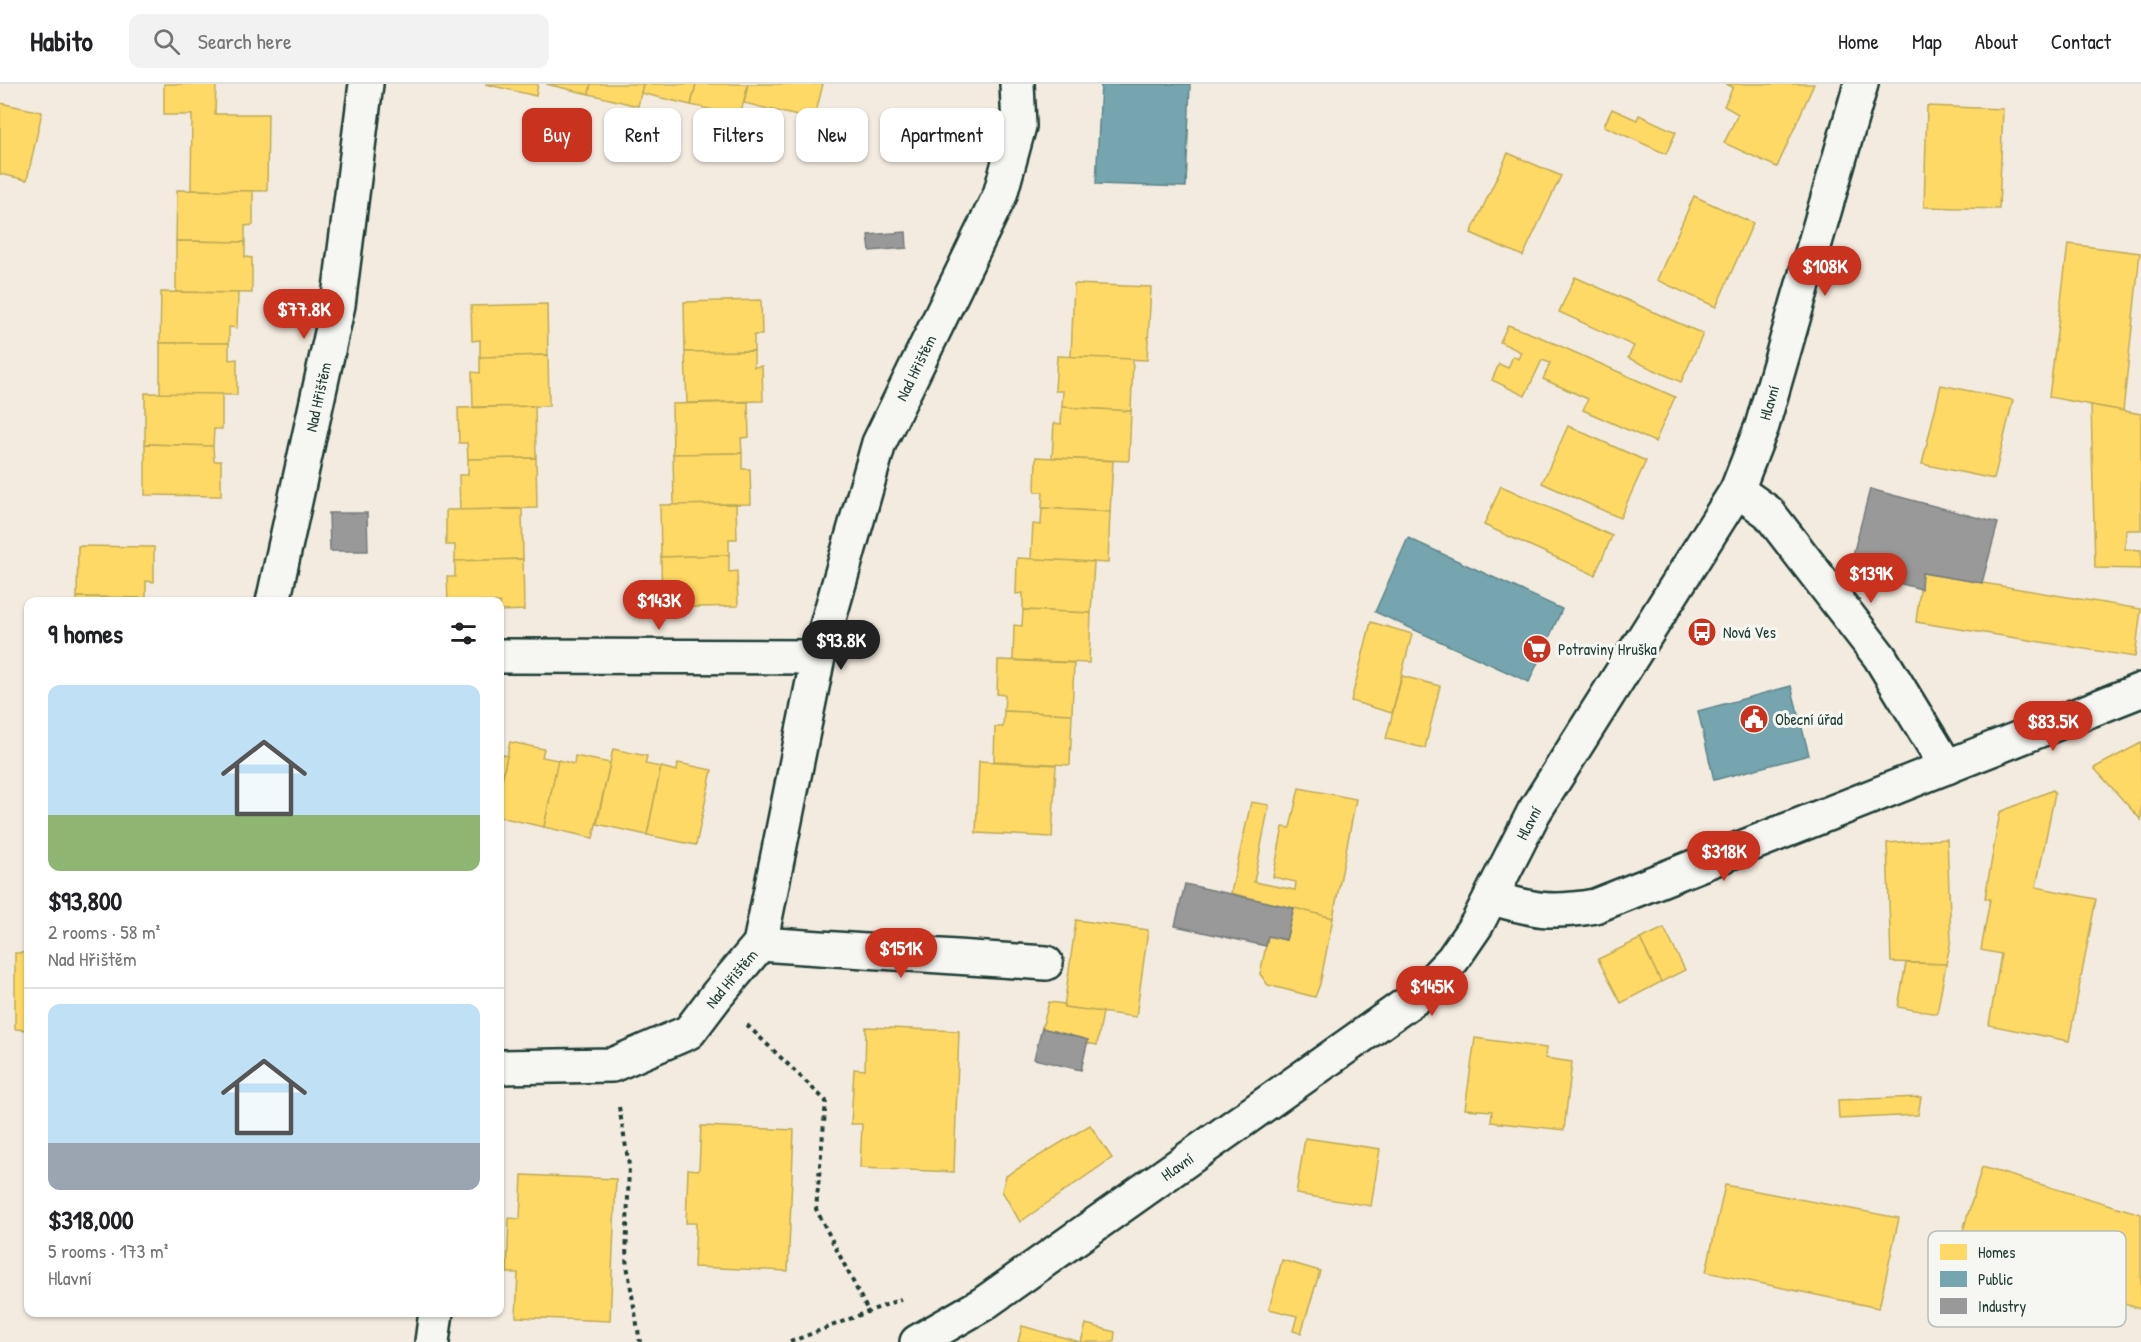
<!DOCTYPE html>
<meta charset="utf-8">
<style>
body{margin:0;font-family:"Patrick Hand",sans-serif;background:#f2f2f2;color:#202124;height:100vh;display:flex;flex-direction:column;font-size:22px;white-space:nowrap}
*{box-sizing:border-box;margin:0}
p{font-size:20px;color:#757577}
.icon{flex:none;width:33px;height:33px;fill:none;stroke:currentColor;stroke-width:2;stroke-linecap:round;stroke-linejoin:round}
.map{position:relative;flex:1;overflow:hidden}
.sheet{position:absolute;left:24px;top:513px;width:480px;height:720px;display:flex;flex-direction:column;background:#fff;border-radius:12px;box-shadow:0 2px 4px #0004}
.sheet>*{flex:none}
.hud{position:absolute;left:522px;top:24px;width:570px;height:54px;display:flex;gap:12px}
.price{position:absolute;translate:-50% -51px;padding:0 14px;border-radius:21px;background:#c8321e;color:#fff;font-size:20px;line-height:39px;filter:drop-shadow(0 2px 3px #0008)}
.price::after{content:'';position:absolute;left:50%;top:36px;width:18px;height:14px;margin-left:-9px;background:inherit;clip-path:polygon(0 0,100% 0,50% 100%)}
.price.active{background:#222;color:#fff}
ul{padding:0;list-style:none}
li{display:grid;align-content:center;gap:12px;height:318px;padding:0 24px}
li+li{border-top:2px solid #e0e0e0}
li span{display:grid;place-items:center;height:186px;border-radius:12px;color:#555}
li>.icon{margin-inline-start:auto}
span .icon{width:108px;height:108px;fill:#fffc;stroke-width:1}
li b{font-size:26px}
h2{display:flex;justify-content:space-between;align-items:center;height:72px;padding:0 24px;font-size:26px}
.chip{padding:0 21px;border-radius:12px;background:#fff;box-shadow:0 2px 4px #0004;font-size:21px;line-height:54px}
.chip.active{background:#c8321e;color:#fff}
header{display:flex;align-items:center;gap:36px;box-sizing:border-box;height:84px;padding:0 30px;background:#fff;border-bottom:2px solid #e0e0e0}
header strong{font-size:28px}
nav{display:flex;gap:33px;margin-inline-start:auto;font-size:21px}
.search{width:420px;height:54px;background:#f2f2f2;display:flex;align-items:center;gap:15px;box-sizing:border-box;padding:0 21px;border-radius:12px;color:#757577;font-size:22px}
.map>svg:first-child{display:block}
.homes{fill:#ffd966;stroke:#bcaa57;stroke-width:1.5}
.public{fill:#76a5af;stroke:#5c868a;stroke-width:1.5}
.industry{fill:#999;stroke:#747d7b;stroke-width:1.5}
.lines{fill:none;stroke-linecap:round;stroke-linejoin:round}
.minor-casing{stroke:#1f3d34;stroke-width:38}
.tertiary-casing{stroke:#1f3d34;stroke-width:38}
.path{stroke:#1f3d34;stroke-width:4;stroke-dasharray:4.5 4.5;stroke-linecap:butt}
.minor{stroke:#f6f6f2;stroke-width:33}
.tertiary{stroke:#f6f6f2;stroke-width:33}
.labels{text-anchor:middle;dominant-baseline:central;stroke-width:6;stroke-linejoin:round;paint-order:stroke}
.street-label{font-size:16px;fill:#1f3d34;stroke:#f6f6f2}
.poi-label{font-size:16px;fill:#1f3d34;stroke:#f6f6f2;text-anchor:start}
.key{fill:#f6f6f2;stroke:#b6beb9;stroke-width:1.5}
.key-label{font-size:16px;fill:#1f3d34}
</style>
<header>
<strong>Habito</strong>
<div class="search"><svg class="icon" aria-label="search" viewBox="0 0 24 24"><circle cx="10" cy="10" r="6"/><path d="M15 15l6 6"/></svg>Search here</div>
<nav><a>Home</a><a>Map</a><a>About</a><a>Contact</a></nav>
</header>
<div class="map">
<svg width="2141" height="1258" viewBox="0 0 2141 1258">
<rect width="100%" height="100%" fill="#f4ebe0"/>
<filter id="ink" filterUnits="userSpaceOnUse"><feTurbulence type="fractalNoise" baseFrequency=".0167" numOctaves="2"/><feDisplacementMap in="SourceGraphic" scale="12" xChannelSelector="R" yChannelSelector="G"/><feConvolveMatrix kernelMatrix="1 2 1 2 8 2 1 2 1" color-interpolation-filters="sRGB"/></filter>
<g filter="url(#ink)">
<g class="homes">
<path d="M164 0H216L215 30H268L267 107 191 106 192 31H164Z"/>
<path d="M485 0H538L536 12Z"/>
<path d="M546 0H591L589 10Z"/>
<path d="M591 0H643L638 22 589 10Z"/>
<path d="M643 0H696L691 21 641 9Z"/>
<path d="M696 0H748L740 32 691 21Z"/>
<path d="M748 0H823L814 36 744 19Z"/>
<path d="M1726 0H1814L1777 83 1724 59 1738 30 1724 22 1733 3Z"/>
<path d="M0 19 42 28 27 96 0 90Z"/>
<path d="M1927 22 2003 25 1999 125 1924 123Z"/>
<path d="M1612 25 1637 36 1639 31 1676 48 1666 70 1604 42Z"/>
<path d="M1508 69 1561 92 1523 172 1471 149Z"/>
<path d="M177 106 253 107V141L245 142V158L176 157Z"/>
<path d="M1694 112 1753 139 1716 223 1657 196Z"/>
<path d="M176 157 245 158V173L252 174V209L176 208Z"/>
<path d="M2068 160 2140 169 2123 327 2049 313Z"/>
<path d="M1575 193 1703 250 1681 298 1628 274 1634 262 1559 228Z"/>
<path d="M1074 200 1151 203 1147 276 1071 273Z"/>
<path d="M161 208 238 209 237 244 229 243V259H160Z"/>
<path d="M761 216 762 251H754V267L685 268 684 218Z"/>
<path d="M547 220 548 271 480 273V256L472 257 471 222Z"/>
<path d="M1508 241 1540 253 1675 313 1655 358 1583 326 1588 315 1543 295 1550 279 1542 276 1525 312 1492 296 1499 280 1508 284 1513 272 1518 275 1521 268 1500 258Z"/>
<path d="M160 259H229V276L237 275V311L160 310Z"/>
<path d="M754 267V283L762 282 763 317 687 319 685 268Z"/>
<path d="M548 271 549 322 473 323 472 288 480 289V273Z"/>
<path d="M1057 272 1133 275 1131 327 1062 323 1063 307H1055Z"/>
<path d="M1941 301 2013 316 1994 395 1922 380Z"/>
<path d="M145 309 222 310V345H214L213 362 145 360Z"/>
<path d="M748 318 749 353 741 354 742 369 673 370 672 320Z"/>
<path d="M2091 321 2141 330V446H2126L2125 465 2141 466V485L2095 484Z"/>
<path d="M535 322 536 374 468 375 467 359H459L458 324Z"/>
<path d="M1062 323 1131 327 1129 377 1052 374 1054 339 1061 340Z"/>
<path d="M1568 342 1646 377 1620 434 1542 399Z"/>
<path d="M145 360 213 362 214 377H221V412L145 411Z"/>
<path d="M742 369V385H750L751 420 674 421 673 370Z"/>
<path d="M1036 373 1113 377 1110 428 1042 424 1043 408H1035Z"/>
<path d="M536 374 537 424 460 426 459 391H468V375Z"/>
<path d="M1501 402 1612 452 1595 491 1484 441Z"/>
<path d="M736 420 737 455H729V471L661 473 660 421Z"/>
<path d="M1042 424 1110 428 1108 479 1031 475 1033 440 1041 441Z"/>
<path d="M522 425 523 475 455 477V461H446V426Z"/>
<path d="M78 462 154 463V498L146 497V514L77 513Z"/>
<path d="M729 471V488L737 487 738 522 662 524 661 473Z"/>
<path d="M1017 474 1094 478 1091 529 1023 526V509L1016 510Z"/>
<path d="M523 475 524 526 500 527V518H448L447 493H455V477Z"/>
<path d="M1922 489 2141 525 2135 573 1916 538Z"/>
<path d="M77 513 146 514V518H77Z"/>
<path d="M1023 526 1091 529 1089 579 1013 576 1014 541 1022 542Z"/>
<path d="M1371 538 1412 550 1392 629 1351 617Z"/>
<path d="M998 576 1074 579 1072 630 1004 627 1005 611 997 610Z"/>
<path d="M1402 592 1440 602 1425 664 1386 655Z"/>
<path d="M1004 627 1072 630 1070 681 994 677 995 643H1003Z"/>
<path d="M510 658 544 665 542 673 558 676 544 743 500 733V705Z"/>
<path d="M2141 659V736L2094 684Z"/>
<path d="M613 665 647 672 645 680 661 683 647 751 597 740Z"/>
<path d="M500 670 507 672 500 705Z"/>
<path d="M575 672 610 679 593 754 544 743 558 676 574 680Z"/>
<path d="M979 677 1056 681 1052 753 976 749Z"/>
<path d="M678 679 712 686 696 761 647 751 661 683 677 687Z"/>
<path d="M1299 704 1356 715 1333 834 1231 809 1251 718 1269 721 1254 798 1295 806 1296 798 1273 793 1283 743 1290 744Z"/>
<path d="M2053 706 2055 709 2036 803 2096 815 2069 957 1989 941 2001 870 1981 866 1990 815 1985 814 2000 728Z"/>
<path d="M1947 755 1951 856 1946 880 1891 878 1887 759Z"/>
<path d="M1294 824 1333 834 1320 900 1315 913 1268 901 1260 890 1268 852 1286 856Z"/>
<path d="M1076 836 1148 846 1136 933 1064 923Z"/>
<path d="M1664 844 1685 886 1661 898 1640 855Z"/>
<path d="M1640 855 1661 898 1621 919 1598 875Z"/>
<path d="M15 869H28V946L15 945Z"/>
<path d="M1906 879 1946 880 1937 930 1898 923Z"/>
<path d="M1049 918 1064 920V923L1103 928 1097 961 1087 959 1088 956 1042 944Z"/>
<path d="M866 943 959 947 954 1088 860 1084 862 1040H851L854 985 865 986Z"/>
<path d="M1475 954 1546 964 1545 974 1572 978 1564 1046 1491 1038 1492 1027 1465 1025Z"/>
<path d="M1921 1013 1918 1031 1839 1035 1838 1016Z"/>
<path d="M1090 1041 1112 1074 1020 1138 1002 1107 1006 1092Z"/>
<path d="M701 1042 794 1046 788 1187 694 1183 696 1139H686L688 1085 699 1086Z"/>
<path d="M1305 1054 1380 1065 1371 1122 1296 1110Z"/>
<path d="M1982 1083 2141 1130V1225L1956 1170Z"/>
<path d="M522 1091 616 1095 610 1237 516 1233 518 1189H507L509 1134 520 1135Z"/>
<path d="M1725 1101 1899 1134 1879 1224 1706 1188Z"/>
<path d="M1282 1176 1320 1187 1301 1249 1293 1247 1297 1232 1269 1225Z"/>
<path d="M1086 1240 1115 1248 1114 1258H1081Z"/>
<path d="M1022 1242 1080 1258H1018Z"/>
</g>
<g class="public">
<path d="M1101 0H1190L1186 103 1096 100Z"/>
<path d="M1408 454 1562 525 1529 598 1375 528Z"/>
<path d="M1791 602 1809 671 1714 696 1698 627Z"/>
</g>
<g class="industry">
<path d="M906 148 907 164 870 167 868 151Z"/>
<path d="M1870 405 1998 439 1982 499 1922 489 1921 505 1849 486Z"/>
<path d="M329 429H367L368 467H330Z"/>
<path d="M1185 800 1294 824 1286 856 1268 852 1266 862 1175 842Z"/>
<path d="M1042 944 1088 956 1081 986 1034 975Z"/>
</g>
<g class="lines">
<g class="minor-casing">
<g id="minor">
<path d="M1737 406 1768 428 1880 573 1947 683"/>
<path id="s1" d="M273 518 338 221 366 0"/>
<path d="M500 572 818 573"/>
<path d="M760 860 1046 879"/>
<path id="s2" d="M500 983 612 981 689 948 717 911 760 860 818 573 879 359 1000 111 1019 42 1017 0"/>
<path d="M432 1258 436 1228"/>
</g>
</g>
<g class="tertiary-casing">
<g id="tertiary">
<path d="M1492 814C1534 826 1551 830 1595 822L2141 606"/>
<path id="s3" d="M917 1258 983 1220 1418 912 1453 875 1477 840 1534 728 1737 406 1762 342 1861 0"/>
</g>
</g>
<g class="path">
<path d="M747 941 826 1017 816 1125 868 1227"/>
<path d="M619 1023 629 1081 626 1175 640 1258"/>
<path d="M790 1258 901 1215"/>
</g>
<use href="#minor" class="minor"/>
<use href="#tertiary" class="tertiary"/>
</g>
</g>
<defs>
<g id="bus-disc" transform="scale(1.5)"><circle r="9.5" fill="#c8321e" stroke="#f6f6f2"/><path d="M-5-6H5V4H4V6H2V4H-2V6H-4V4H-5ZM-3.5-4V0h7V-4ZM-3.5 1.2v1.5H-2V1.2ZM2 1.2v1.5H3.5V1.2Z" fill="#fff"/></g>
<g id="supermarket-disc" transform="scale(1.5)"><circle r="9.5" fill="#c8321e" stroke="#f6f6f2"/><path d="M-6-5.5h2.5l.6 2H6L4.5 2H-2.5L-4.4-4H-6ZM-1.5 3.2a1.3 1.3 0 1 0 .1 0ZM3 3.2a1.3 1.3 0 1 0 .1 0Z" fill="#fff"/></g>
<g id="civic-disc" transform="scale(1.5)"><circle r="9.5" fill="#c8321e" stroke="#f6f6f2"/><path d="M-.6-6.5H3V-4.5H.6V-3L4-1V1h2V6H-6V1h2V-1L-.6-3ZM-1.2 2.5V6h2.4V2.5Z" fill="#fff"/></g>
</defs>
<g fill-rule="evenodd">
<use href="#bus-disc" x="1702" y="548"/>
<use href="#supermarket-disc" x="1537" y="565"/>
<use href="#civic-disc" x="1754" y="635"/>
</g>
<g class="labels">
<g class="street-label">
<text stroke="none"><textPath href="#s2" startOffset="908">Nad Hřištěm</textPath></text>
<text stroke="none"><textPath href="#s1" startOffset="210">Nad Hřištěm</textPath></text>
<text stroke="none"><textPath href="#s3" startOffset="1302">Hlavní</textPath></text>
<text stroke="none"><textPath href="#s3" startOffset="816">Hlavní</textPath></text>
<text stroke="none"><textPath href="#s2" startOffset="264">Nad Hřištěm</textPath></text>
<text stroke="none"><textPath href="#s3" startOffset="314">Hlavní</textPath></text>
</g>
<g class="poi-label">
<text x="1723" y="548">Nová Ves</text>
<text x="1558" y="565">Potraviny Hruška</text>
<text x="1775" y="635">Obecní úřad</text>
</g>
</g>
<rect x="1928" y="1147" width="198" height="96" rx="9" class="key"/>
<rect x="1940" y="1160" width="27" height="16" fill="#ffd966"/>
<rect x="1940" y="1187" width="27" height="16" fill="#76a5af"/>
<rect x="1940" y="1214" width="27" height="16" fill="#999"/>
<g class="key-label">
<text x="1978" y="1174">Homes</text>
<text x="1978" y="1201">Public</text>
<text x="1978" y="1228">Industry</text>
</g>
</svg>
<b class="price" style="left:1825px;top:213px">$108K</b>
<b class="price" style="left:304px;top:256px">$77.8K</b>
<b class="price" style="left:1871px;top:520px">$139K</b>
<b class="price" style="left:659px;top:547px">$143K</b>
<b class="price active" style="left:841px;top:587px">$93.8K</b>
<b class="price" style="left:2053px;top:668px">$83.5K</b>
<b class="price" style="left:1724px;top:798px">$318K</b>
<b class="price" style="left:901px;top:895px">$151K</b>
<b class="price" style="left:1432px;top:933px">$145K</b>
<div class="hud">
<a class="chip active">Buy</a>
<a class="chip">Rent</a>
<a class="chip">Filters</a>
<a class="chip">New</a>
<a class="chip">Apartment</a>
</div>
<section class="sheet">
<h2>9 homes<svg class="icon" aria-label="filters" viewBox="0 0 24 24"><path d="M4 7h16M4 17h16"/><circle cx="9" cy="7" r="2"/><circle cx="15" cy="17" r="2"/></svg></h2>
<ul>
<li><span style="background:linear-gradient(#bfe0f5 70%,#8fb573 0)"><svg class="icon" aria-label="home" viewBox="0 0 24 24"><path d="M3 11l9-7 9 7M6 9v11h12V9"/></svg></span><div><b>$93,800</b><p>2 rooms · 58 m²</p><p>Nad Hřištěm</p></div></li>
<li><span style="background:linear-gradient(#bfe0f5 75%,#9aa5b1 0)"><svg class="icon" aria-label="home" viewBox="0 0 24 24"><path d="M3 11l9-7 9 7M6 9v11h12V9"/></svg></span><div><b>$318,000</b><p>5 rooms · 173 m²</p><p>Hlavní</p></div></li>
</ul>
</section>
</div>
